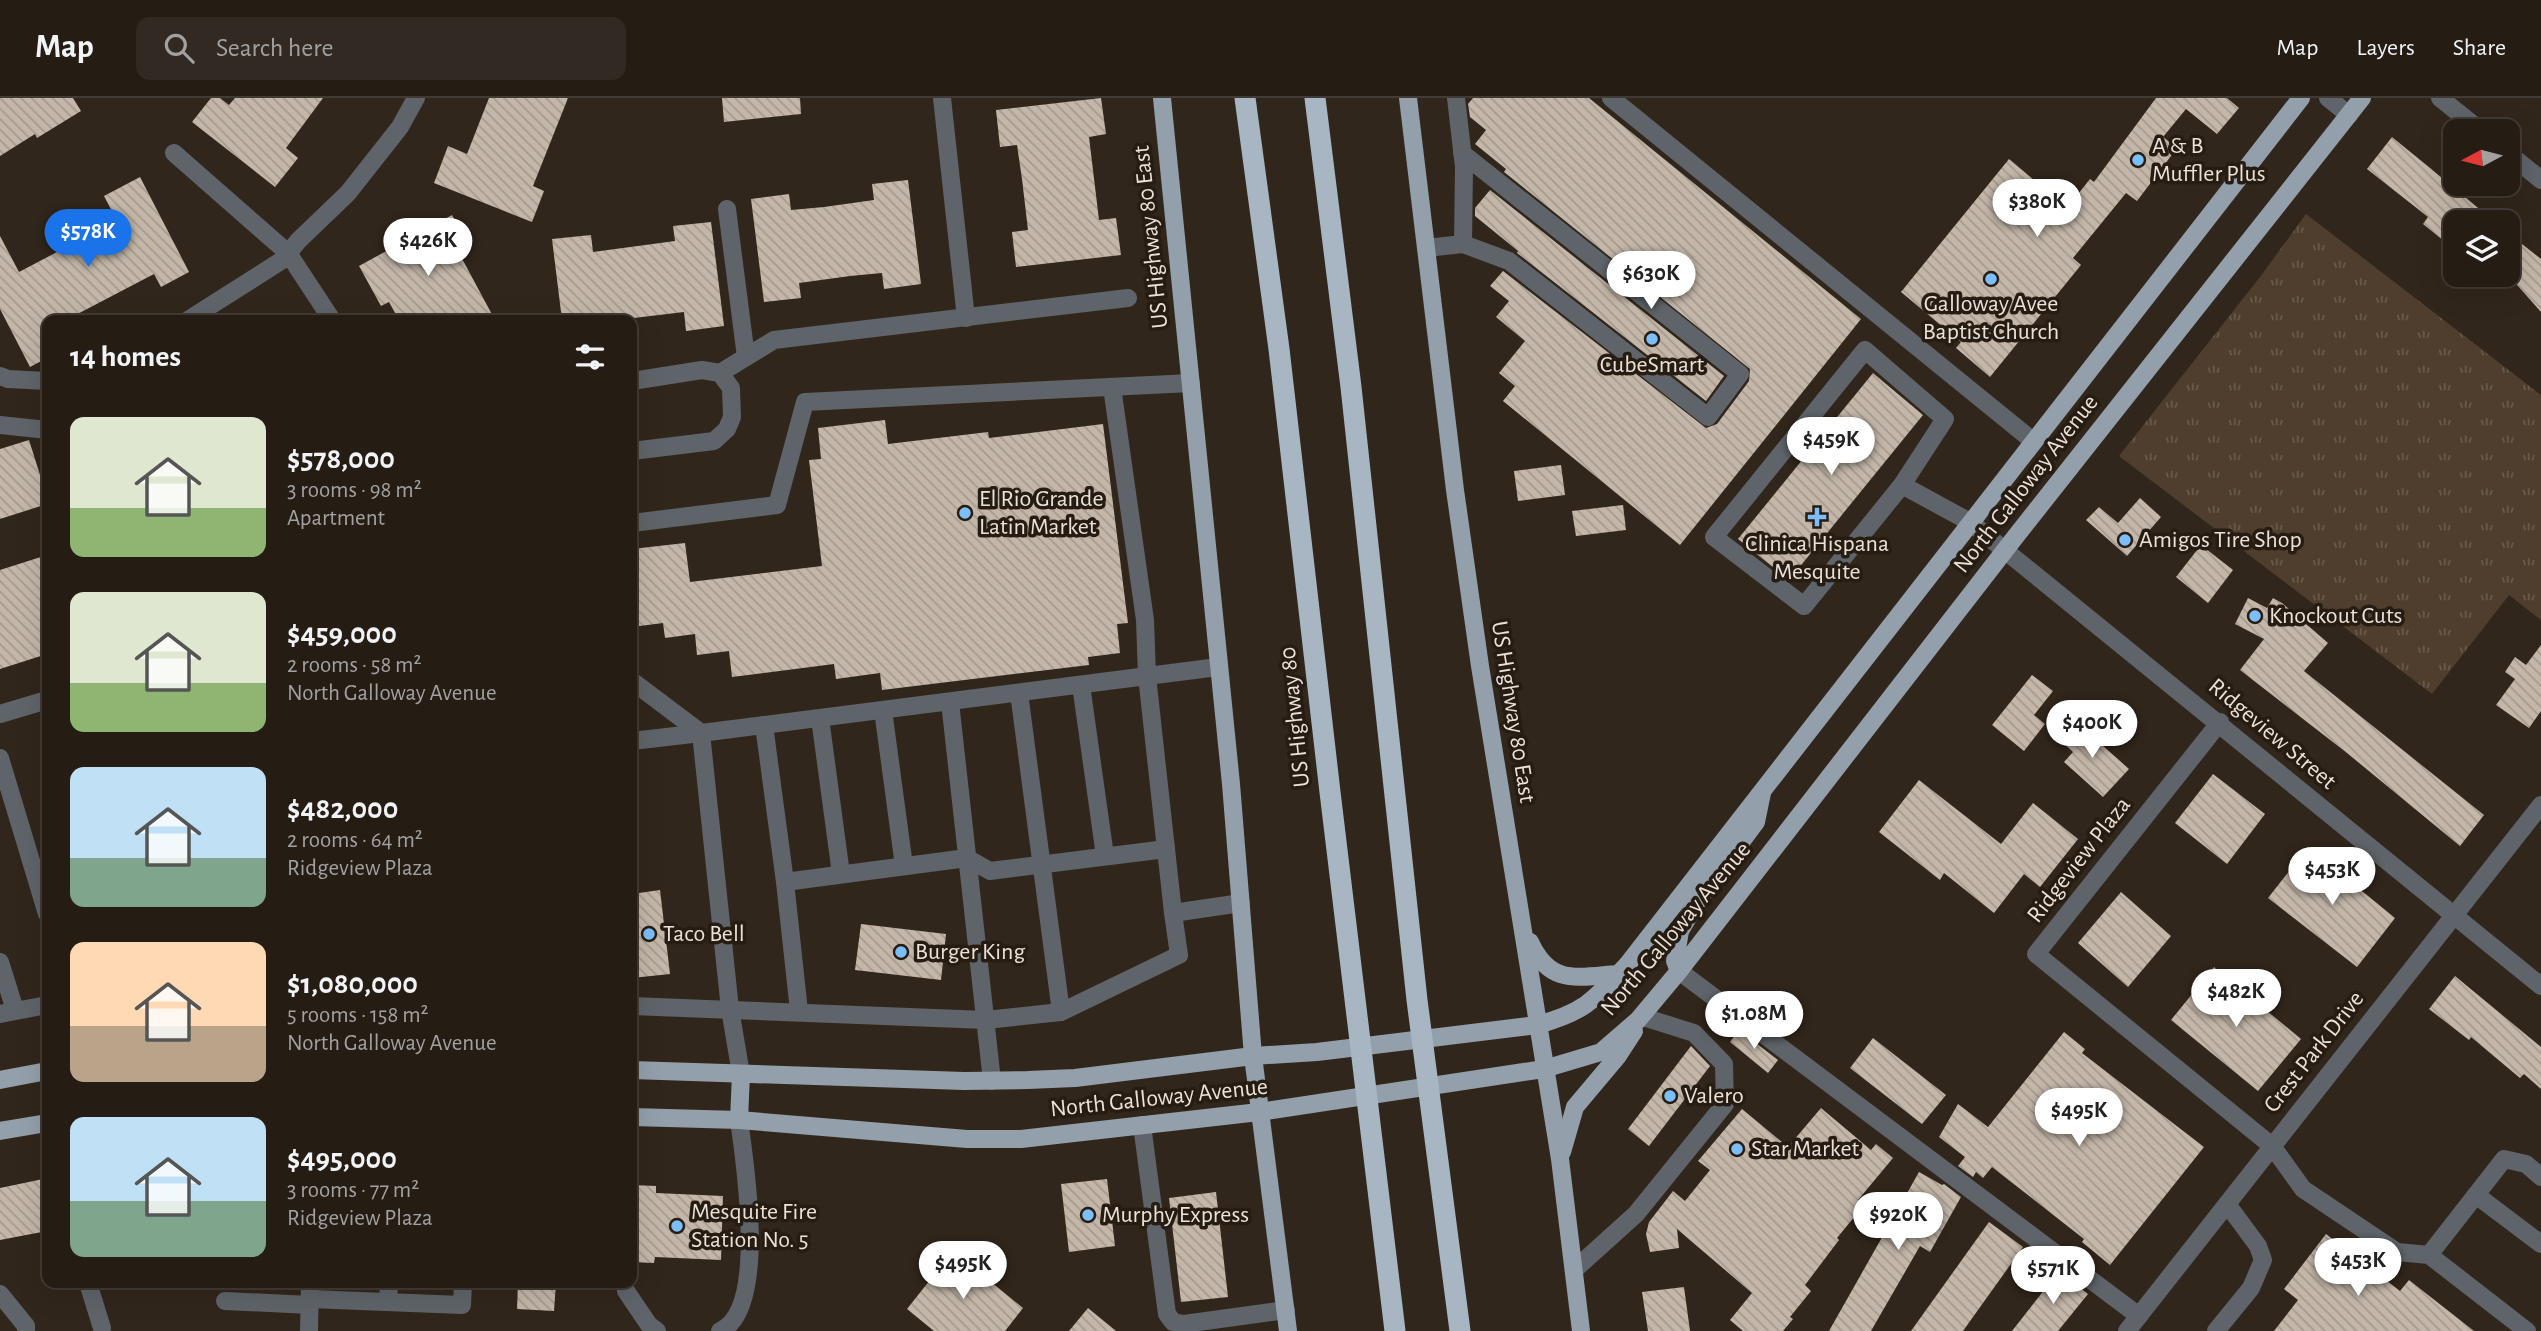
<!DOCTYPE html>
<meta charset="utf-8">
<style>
body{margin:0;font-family:"Alegreya Sans",sans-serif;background:#312922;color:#f1f3f6;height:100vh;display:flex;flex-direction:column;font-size:26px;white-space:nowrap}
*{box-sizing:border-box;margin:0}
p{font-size:23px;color:#a3a1a0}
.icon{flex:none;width:38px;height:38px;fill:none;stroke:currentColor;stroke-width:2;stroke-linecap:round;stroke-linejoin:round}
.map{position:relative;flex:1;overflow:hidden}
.sheet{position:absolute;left:42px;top:217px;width:595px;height:973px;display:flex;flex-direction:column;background:#251c14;border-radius:14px;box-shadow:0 7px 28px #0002,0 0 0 2px #423a34}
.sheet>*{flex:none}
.needle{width:46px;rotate:263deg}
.controls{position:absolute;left:2443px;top:21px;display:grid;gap:14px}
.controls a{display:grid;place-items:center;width:77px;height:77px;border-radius:14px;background:#251c14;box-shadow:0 7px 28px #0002,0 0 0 2px #423a34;font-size:35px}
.price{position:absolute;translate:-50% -60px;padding:0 16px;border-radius:24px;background:#fff;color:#222;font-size:23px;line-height:46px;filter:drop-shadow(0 2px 4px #0008)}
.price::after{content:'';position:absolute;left:50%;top:42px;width:21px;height:16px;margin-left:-10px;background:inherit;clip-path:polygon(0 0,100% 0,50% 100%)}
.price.active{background:#1a73e8;color:#fff}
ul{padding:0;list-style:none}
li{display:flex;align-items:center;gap:21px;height:175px;padding:0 28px}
li span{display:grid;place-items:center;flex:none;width:196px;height:140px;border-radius:14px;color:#555}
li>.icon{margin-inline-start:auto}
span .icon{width:84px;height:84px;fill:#fffc;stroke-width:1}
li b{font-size:30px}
h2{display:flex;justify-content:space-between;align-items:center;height:84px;padding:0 28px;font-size:30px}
header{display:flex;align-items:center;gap:42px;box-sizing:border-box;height:98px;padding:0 35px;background:#251c14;border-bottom:2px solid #423a34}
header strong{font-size:33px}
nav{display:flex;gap:38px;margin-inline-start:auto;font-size:24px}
.search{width:490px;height:63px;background:#312922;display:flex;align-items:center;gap:18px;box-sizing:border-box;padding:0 24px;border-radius:14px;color:#a3a1a0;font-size:26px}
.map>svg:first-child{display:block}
.grass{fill:url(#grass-tufts)}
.building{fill:url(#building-back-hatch)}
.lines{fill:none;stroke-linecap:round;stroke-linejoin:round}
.minor{stroke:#5e6469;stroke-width:18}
.major{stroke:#939faa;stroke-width:18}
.highway{stroke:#a8b6c3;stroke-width:21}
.poi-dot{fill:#7cbef9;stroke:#271c12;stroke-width:2.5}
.labels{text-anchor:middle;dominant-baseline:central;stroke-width:7;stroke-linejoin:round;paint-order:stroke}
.poi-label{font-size:24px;fill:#e9e2db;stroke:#271c12;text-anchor:start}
.street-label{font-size:24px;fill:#e9e2db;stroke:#271c12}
</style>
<header>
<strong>Map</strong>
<div class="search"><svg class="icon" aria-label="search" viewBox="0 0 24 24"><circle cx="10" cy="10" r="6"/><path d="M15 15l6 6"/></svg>Search here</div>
<nav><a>Map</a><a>Layers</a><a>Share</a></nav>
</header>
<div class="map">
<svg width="2541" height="1233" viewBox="0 0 2541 1233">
<defs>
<pattern id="grass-tufts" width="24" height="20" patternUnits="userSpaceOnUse" patternTransform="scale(1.75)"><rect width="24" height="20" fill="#4f3e2d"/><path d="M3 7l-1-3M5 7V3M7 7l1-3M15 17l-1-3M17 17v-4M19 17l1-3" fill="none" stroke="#685a4b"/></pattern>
<pattern id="building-back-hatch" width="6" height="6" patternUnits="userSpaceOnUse" patternTransform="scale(1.75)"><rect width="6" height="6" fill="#c4b7a9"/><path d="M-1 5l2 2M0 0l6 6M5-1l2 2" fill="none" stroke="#a49a8f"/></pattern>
</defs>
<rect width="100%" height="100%" fill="#31261b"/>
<path class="grass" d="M2306 116 2541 297V522L2509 497 2432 596 2119 358 2260 179Z"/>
<g class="building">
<path d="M0 0H73L81 13 37 40 35 36 0 58Z"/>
<path d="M211 0H220L229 7 235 0H323L286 50 298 60 275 89 192 24Z"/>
<path d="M489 0H568L533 88 544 93 532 124 434 85 448 48 467 56Z"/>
<path d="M722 0H800L801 16 724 24Z"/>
<path d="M1101 0 1106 36 1089 39 1099 122 1116 120 1121 157 1016 169 1012 134 1028 132 1022 81 1017 47 1000 49 996 12Z"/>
<path d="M1473 0H1589L1861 221 1680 447 1503 303 1515 288 1499 275 1525 243 1496 219 1509 203 1490 188 1503 173 1706 330 1717 326 1749 283 1750 271 1504 74 1506 71 1475 46 1486 32 1470 19 1468 6Z"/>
<path d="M2156 0H2227L2239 10 2217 36 2186 11 2163 39 2177 50 2137 103 2126 95 2073 160 2081 167 1990 279 1956 250 1961 244 1901 194 2009 61 2067 110 2090 81 2094 84Z"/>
<path d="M2392 39 2430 70 2495 124H2455V152L2423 126 2428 119 2367 71Z"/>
<path d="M140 79 189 174 161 189 154 176 66 222H47V260L30 269 0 211V138L19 174 76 144 73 138 114 117 104 98Z"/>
<path d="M908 82 921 186 884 191 882 175 850 178 799 185 801 200 764 204 751 101 789 96 791 112 824 109 874 102 872 86Z"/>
<path d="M1490 92 1724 278 1706 303 1517 155 1518 153 1475 118V110Z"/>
<path d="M452 117 469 149 459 155 495 222H399L389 204 381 208 359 168Z"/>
<path d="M711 124 724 228 686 233 684 214 617 222H562L552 141 591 137 593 154 675 143 673 128Z"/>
<path d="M2508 135 2541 161V214L2518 188 2508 179Z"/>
<path d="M1873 275 1923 317 1789 482 1738 441Z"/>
<path d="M885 322 888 346 988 334 989 340 1103 326 1128 525 1117 526 1120 555 1088 559 1089 567 882 592 880 575 836 581 834 566 732 579 729 553 697 557 695 536 665 540 663 525 632 529V451L685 445 690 484 822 468 809 362 821 361 818 330Z"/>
<path d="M29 342 47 399V406L0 421V351Z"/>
<path d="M1561 367 1565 397 1518 403 1514 373Z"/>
<path d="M2140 400 2161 419 2127 458 2086 422 2099 409 2118 425Z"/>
<path d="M1623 407 1626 432 1576 438 1572 413Z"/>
<path d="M2201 447 2233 472 2208 505 2176 479Z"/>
<path d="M47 457V556L0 571V472Z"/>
<path d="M2248 500 2267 510 2273 500 2282 505 2328 545 2304 573 2484 717 2460 748 2347 655 2240 572 2264 541 2235 526Z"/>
<path d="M2541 547V613L2529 630 2496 607 2515 581 2505 574 2515 559 2526 567Z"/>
<path d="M2032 577 2053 593 2034 617 2045 626 2024 653 1992 627Z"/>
<path d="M2075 623 2129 671 2103 699 2064 664 2073 654 2059 641Z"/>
<path d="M2213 676 2265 716 2227 766 2175 725Z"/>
<path d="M1919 682 2001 746 2033 705 2078 741 2040 789 2024 776 1994 815 1944 775 1940 782 1879 734Z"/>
<path d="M2308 749 2395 820 2357 869 2268 800Z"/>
<path d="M660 792 670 876 632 880V796Z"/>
<path d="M2121 794 2171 838 2128 889 2078 845Z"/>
<path d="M861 826 946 836 941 882 855 872Z"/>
<path d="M2214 869 2301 941 2258 993 2171 922Z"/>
<path d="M2455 878 2541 949V991L2524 976 2520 980 2471 939 2469 942 2429 911Z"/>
<path d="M1739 932 1778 962 1768 975 1730 944Z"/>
<path d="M2064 934 2085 951 2082 955 2204 1049 2110 1167 2082 1144 2084 1141 1992 1069 1983 1080 1976 1074 1973 1079 1958 1068 1965 1059 1939 1039 1958 1006 1988 1029Z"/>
<path d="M1873 940 1946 997 1922 1026 1850 970Z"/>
<path d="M1691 948 1710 968 1649 1048 1628 1031Z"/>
<path d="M1821 1010 1871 1052 1876 1046 1893 1060 1858 1102 1864 1107 1837 1140 1839 1142 1805 1187 1811 1193 1790 1219 1793 1221 1783 1233H1743L1730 1222 1752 1195 1677 1131 1679 1150 1650 1154 1646 1136 1649 1124 1673 1093 1685 1103 1710 1072 1698 1063 1742 1011 1788 1049Z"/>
<path d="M1919 1074 1942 1087 1944 1086 1961 1099 1930 1154 1920 1148 1871 1233H1829Z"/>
<path d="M43 1081 47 1100V1133L0 1142V1090Z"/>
<path d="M1107 1081 1115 1148 1069 1154 1061 1086Z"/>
<path d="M632 1087 656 1088V1095L723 1098 721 1162 655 1159 654 1165 632 1164Z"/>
<path d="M1216 1094 1228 1199 1181 1204 1169 1100Z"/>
<path d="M1989 1124 2023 1149 1963 1233H1911Z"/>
<path d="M2326 1136 2400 1193 2409 1182 2474 1233H2274L2298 1202 2284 1191Z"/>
<path d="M953 1153 1023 1210 1005 1233H934L907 1211Z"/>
<path d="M2059 1173 2088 1196 2058 1233H2012Z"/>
<path d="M518 1185H556L554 1213 517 1211Z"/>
<path d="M1684 1189 1690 1233H1648L1642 1194Z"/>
<path d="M1088 1210 1116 1233H1069Z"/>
</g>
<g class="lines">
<g class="minor">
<path d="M942 0 966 220"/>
<path d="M1611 0 2033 343"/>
<path d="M2328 0 2349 17"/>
<path d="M2440 0 2481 33"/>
<path d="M174 55 288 155 332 222"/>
<path d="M1462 55 1740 276 1708 319 1509 163 1463 146"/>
<path d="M2508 55 2541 82"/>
<path d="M727 111 746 259"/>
<path d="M1426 150 1463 146 1464 69 1456 0"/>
<path d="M188 222 284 161 298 143 348 95 400 29 416 0"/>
<path d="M720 275 774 242 1128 200"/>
<path d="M0 278 8 281 47 283"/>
<path d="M632 283 702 272 720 275 731 290 732 319 727 331 714 343 632 353"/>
<path d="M1112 289 1145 522 1147 578 1173 815"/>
<path d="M0 327 47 332"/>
<path d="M1902 387 1804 508 1714 439 1865 252 1945 321 1902 387 1970 424 2541 888"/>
<path d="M632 425 777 407 805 304 1191 285"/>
<path d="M632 583 701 635"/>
<path d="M1081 587 1105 758"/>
<path d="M1019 595 1061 914"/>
<path d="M950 604 992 983"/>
<path d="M883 612 904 768"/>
<path d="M0 616 47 602"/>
<path d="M820 620 841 776"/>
<path d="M2220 624 2036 856 2272 1048 2303 1091 2397 1154 2429 1157 2527 1233"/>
<path d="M764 627 785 784"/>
<path d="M632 643 701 635"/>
<path d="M0 660 47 816"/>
<path d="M0 864 15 912"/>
<path d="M1679 873 2139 1218"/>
<path d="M632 908 986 922 1061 914 1179 857 1173 815 1241 805"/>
<path d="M799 913 785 784 967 760 990 773 1166 751"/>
<path d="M0 916 47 907"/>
<path d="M741 976 730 911 701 635 1218 569"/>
<path d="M1142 1027 1167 1216 1173 1224 1184 1226 1286 1212"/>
<path d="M2476 1097 2541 1146"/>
<path d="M2429 1157 2504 1061 2526 1066 2541 1079"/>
<path d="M1574 1172 1636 1116 1725 1006 1724 966 1694 935 1643 919"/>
<path d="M88 1185 102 1230"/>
<path d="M626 1193 649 1227 657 1233"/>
<path d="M0 1196 26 1228V1233"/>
<path d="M310 1201 462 1207 463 1185"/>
<path d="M225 1203 310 1207"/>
<path d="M388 1204 389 1185"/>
<path d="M309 1233 310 1185"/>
<path d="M720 1233C768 1212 745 1065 739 1022"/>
<path d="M2127 1233 2541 707"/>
<path d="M2216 1233 2251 1190 2263 1162 2258 1148 2227 1106"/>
</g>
<g class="major">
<path d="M1162 0 1231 686 1253 958 1288 1233"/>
<path d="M1408 0 1455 392 1480 568 1560 1061 1581 1233"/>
<path d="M1530 844C1550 888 1577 879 1618 876"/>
<path d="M1679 873 1675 863 1680 833 1698 802 1756 724 1762 695"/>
<path d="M632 972 964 983 1028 982 1075 980 1253 958 1317 954 1537 927C1585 914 1594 902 1627 867L2301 0"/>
<path d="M0 982 47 973"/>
<path d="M632 1019 739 1022 967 1041H1021L1259 1014 1544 971 1601 954 1638 922 1679 873 2016 438 2362 0"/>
<path d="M739 1022 741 976"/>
<path d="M0 1033 47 1025"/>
<path d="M1562 1054 1575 1009 1617 959 1634 933"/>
</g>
<g class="highway">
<path d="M1245 0 1279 251 1330 694 1395 1233"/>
<path d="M1315 0 1351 289 1417 902 1460 1233"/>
</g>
</g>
<g class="poi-dot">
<circle cx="2138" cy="62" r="7"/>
<circle cx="1991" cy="181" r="7"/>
<circle cx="1652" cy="241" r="7"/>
<circle cx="965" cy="415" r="7"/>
<path d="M1813.5 408.5h7v7h7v7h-7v7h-7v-7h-7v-7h7z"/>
<circle cx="2125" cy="442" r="7"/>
<circle cx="2255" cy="518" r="7"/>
<circle cx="649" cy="836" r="7"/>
<circle cx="901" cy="854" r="7"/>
<circle cx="1670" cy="998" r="7"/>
<circle cx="1737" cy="1051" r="7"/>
<circle cx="1088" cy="1117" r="7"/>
<circle cx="677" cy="1128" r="7"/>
</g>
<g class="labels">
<g class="poi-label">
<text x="2152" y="48">A &amp; B<tspan x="2152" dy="28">Muffler Plus</tspan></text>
<text x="1991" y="206" text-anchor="middle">Galloway Avee<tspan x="1991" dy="28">Baptist Church</tspan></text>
<text x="1652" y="267" text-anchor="middle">CubeSmart</text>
<text x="979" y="401">El Rio Grande<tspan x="979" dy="28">Latin Market</tspan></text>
<text x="2139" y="442">Amigos Tire Shop</text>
<text x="1817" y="446" text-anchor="middle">Clinica Hispana<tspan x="1817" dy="28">Mesquite</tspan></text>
<text x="2269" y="518">Knockout Cuts</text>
<text x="663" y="836">Taco Bell</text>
<text x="915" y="854">Burger King</text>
<text x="1684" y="998">Valero</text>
<text x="1751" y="1051">Star Market</text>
<text x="691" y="1114">Mesquite Fire<tspan x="691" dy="28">Station No. 5</tspan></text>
<text x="1102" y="1117">Murphy Express</text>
</g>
<g class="street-label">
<text transform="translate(1151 139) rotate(-96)">US Highway 80 East</text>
<text transform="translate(2026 386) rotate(-52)">North Galloway Avenue</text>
<text transform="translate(1513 614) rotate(81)">US Highway 80 East</text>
<text transform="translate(1295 619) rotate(-96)">US Highway 80</text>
<text transform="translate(2272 636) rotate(40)">Ridgeview Street</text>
<text transform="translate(2079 762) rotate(-52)">Ridgeview Plaza</text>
<text transform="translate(1676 831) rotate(-50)">North Galloway Avenue</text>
<text transform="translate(2314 954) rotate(-52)">Crest Park Drive</text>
<text transform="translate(1159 1000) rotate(-6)">North Galloway Avenue</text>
</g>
</g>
</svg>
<div class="controls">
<a><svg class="needle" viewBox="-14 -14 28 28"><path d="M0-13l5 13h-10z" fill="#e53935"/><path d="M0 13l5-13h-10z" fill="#a3a1a0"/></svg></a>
<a><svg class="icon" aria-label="layers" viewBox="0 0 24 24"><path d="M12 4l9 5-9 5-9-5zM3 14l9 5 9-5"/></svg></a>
</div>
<b class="price" style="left:2037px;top:141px">$380K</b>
<b class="price active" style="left:88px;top:171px">$578K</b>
<b class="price" style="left:428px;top:180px">$426K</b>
<b class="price" style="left:1651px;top:213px">$630K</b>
<b class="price" style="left:1831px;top:379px">$459K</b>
<b class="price" style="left:2092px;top:662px">$400K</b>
<b class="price" style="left:2332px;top:809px">$453K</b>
<b class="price" style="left:2236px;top:931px">$482K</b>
<b class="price" style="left:1754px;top:953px">$1.08M</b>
<b class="price" style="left:2079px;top:1050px">$495K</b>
<b class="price" style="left:1898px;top:1154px">$920K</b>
<b class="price" style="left:2358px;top:1200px">$453K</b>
<b class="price" style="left:963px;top:1203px">$495K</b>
<b class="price" style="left:2053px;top:1208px">$571K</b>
<section class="sheet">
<h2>14 homes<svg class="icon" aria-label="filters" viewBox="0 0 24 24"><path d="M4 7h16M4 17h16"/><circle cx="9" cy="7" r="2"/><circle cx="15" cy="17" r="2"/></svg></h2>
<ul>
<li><span style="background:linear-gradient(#dfe7d0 65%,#8fb573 0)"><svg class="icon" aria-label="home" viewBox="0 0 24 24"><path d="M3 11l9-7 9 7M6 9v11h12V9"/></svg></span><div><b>$578,000</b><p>3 rooms · 98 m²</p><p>Apartment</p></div></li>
<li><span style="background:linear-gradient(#dfe7d0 65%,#8fb573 0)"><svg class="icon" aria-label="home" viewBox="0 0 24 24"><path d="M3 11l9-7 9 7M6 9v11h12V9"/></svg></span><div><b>$459,000</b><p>2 rooms · 58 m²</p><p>North Galloway Avenue</p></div></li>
<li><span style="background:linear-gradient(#bfe0f5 65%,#7fa58c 0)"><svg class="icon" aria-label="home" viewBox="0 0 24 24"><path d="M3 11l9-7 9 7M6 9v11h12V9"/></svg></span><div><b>$482,000</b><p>2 rooms · 64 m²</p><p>Ridgeview Plaza</p></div></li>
<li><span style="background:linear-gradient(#ffd9b3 60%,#b9a48a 0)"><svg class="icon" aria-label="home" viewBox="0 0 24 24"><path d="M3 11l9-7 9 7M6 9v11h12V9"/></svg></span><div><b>$1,080,000</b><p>5 rooms · 158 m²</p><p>North Galloway Avenue</p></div></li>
<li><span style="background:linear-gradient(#bfe0f5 60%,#7fa58c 0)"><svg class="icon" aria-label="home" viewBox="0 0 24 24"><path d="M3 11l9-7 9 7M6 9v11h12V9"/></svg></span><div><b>$495,000</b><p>3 rooms · 77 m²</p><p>Ridgeview Plaza</p></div></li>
</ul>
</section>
</div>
